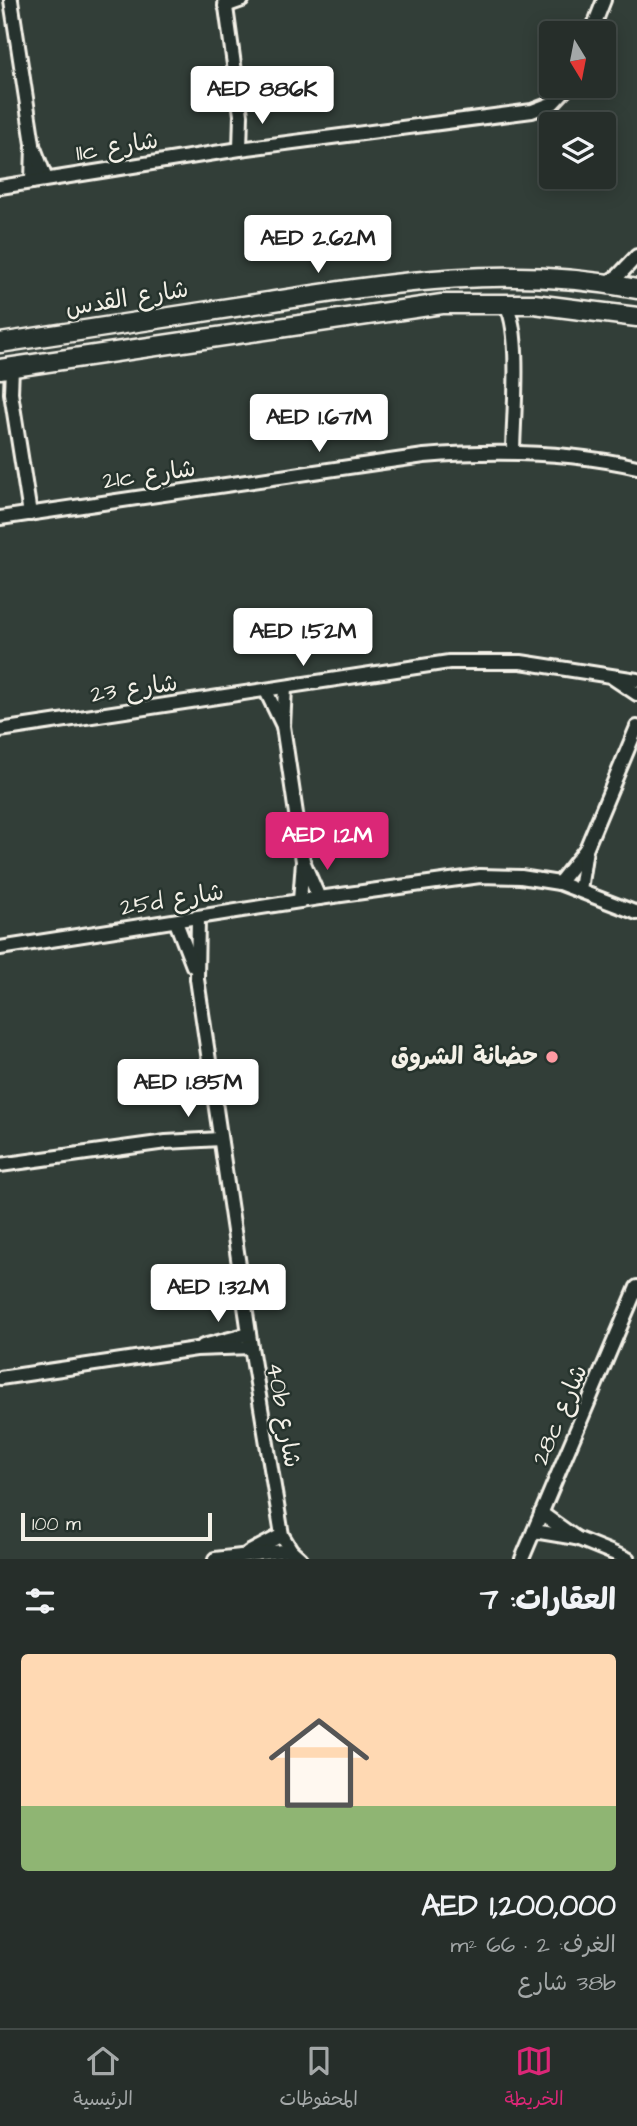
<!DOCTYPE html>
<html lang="ar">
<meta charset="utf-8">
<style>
body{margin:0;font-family:"Architects Daughter","Playpen Sans Arabic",sans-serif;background:#2e3632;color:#f1f3f6;direction:rtl;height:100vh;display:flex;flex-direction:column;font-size:26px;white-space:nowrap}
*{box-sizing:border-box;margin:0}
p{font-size:23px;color:#a4a8a8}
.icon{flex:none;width:38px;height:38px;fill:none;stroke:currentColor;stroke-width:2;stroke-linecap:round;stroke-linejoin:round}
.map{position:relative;height:1559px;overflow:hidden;direction:ltr}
.sheet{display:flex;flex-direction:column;background:#262e2a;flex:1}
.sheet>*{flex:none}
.needle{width:46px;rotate:170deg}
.fabs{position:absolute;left:539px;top:21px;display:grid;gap:14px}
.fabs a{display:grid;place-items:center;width:77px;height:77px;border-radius:7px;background:#262e2a;box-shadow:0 4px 18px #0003,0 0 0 2px #424a47;font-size:35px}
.scale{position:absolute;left:21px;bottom:18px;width:191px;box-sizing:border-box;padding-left:7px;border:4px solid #f4f1e8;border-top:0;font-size:19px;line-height:24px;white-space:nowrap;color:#f4f1e8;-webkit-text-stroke:5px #26332d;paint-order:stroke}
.price{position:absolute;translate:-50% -60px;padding:0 16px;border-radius:7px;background:#fff;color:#222;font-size:23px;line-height:46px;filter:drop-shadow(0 2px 4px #0008)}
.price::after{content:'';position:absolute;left:50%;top:42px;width:21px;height:16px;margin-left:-10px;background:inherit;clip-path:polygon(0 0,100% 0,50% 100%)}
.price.active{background:#db2777;color:#fff}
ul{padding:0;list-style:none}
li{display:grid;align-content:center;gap:14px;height:371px;padding:0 21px}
li span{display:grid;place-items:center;height:217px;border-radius:7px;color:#555}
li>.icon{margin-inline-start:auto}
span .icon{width:126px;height:126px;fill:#fffc;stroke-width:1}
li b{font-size:30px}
h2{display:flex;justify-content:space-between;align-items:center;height:84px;padding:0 21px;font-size:30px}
.tab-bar{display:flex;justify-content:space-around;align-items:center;height:98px;border-top:2px solid #424a47;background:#262e2a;font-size:19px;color:#a4a8a8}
.tab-bar a{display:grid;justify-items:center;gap:4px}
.tab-bar .active{color:#db2777}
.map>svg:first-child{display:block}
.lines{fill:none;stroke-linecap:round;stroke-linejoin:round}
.street-casing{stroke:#f4f1e8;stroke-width:18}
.secondary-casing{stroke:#f4f1e8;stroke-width:23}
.street{stroke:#26332d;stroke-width:12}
.secondary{stroke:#26332d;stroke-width:18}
.poi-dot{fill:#ff9aa2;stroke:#26332d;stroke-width:2.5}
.labels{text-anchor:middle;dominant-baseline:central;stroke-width:5;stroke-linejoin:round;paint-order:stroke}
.street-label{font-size:24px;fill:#f4f1e8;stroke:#26332d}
.poi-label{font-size:24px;font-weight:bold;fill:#f4f1e8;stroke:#26332d;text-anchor:end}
</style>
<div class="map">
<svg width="637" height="1559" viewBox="0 0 637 1559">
<rect width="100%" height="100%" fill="#323e38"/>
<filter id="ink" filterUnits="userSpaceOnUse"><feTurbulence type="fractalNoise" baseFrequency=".0143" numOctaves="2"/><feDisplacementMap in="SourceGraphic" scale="14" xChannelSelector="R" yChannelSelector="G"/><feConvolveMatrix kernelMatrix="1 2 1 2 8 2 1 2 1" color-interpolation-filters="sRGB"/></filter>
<g filter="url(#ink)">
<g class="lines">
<g class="street-casing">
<g id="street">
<path d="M11 0 33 144 32 182"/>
<path d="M225 0 241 115 240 149"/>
<path d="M225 6 242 0"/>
<path d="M591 33 604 0"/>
<path d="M34 148 46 179"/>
<path d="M0 187 240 149 532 111 553 103 569 86"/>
<path d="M607 283 619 275 637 256"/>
<path d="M503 302C523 320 513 423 513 452"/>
<path d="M12 367 11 393 30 514"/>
<path d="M0 518 424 456C496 450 567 451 637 467"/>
<path d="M613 678 637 694"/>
<path d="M285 688 283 726 303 861 300 901"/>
<path d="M266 691 283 726"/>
<path d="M0 730 449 662H521L637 680"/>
<path d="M303 861 319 898"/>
<path d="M559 883 586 849"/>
<path d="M580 890 586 849 637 727"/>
<path d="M198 918 197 979 251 1347 282 1535 291 1550 301 1559"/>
<path d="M176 922 193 966"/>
<path d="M0 948 319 898 480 876 521 877 559 883 637 913"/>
<path d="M0 1165 166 1142 220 1139"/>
<path d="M203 1346 249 1334"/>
<path d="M0 1378 196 1349 251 1347"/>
<path d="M541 1513 576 1538 628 1559"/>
<path d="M534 1531 576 1538"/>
<path d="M248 1553 282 1535"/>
<path d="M215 1559 291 1550"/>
<path d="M522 1559 637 1287"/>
</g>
</g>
<g class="secondary-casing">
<g id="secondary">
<path d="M0 343C89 329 179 316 268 302 396 282 508 264 637 289"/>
<path d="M0 369 442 304H534L637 317"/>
</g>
</g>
<use href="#street" class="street"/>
<use href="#secondary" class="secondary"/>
</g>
</g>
<circle class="poi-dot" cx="552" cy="1057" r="7"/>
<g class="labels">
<g class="street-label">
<text transform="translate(117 147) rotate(-9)">11c شارع</text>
<text transform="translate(127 299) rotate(-9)">شارع القدس</text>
<text transform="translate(149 475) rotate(-8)">21c شارع</text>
<text transform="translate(134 689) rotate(-8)">شارع 23</text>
<text transform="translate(172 900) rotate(-9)">25d شارع</text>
<text transform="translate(283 1415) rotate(80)">40b شارع</text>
<text transform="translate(560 1415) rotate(-67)">28c شارع</text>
</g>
<g class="poi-label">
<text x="538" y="1057">حضانة الشروق</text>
</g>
</g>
</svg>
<div class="fabs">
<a><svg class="needle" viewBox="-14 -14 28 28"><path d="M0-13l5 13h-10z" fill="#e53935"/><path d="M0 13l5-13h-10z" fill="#a4a8a8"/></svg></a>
<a><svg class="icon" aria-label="layers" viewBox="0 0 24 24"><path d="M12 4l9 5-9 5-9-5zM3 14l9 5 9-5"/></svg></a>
</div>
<div class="scale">100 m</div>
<b class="price" style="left:262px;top:126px">AED 886K</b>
<b class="price" style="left:318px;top:275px">AED 2.62M</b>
<b class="price" style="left:319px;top:454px">AED 1.67M</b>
<b class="price" style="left:303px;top:668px">AED 1.52M</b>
<b class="price active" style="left:327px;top:872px">AED 1.2M</b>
<b class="price" style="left:188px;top:1119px">AED 1.85M</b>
<b class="price" style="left:218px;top:1324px">AED 1.32M</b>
</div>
<section class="sheet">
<h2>العقارات: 7<svg class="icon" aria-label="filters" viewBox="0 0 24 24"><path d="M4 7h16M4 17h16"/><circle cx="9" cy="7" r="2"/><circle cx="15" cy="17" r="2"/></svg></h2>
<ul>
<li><span style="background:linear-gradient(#ffd9b3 70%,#8fb573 0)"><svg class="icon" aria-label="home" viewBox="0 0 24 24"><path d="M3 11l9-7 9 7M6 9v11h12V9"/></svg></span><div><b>AED 1,200,000</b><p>الغرف: 2 · 66 m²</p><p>38b شارع</p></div></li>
</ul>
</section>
<nav class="tab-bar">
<a class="active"><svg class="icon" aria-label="map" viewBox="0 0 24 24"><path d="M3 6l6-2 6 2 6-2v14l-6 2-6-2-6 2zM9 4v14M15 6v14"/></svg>الخريطة</a>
<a><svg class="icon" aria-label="saved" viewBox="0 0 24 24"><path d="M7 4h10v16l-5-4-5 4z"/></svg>المحفوظات</a>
<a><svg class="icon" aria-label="home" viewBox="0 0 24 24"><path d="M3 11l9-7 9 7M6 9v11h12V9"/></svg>الرئيسية</a>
</nav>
